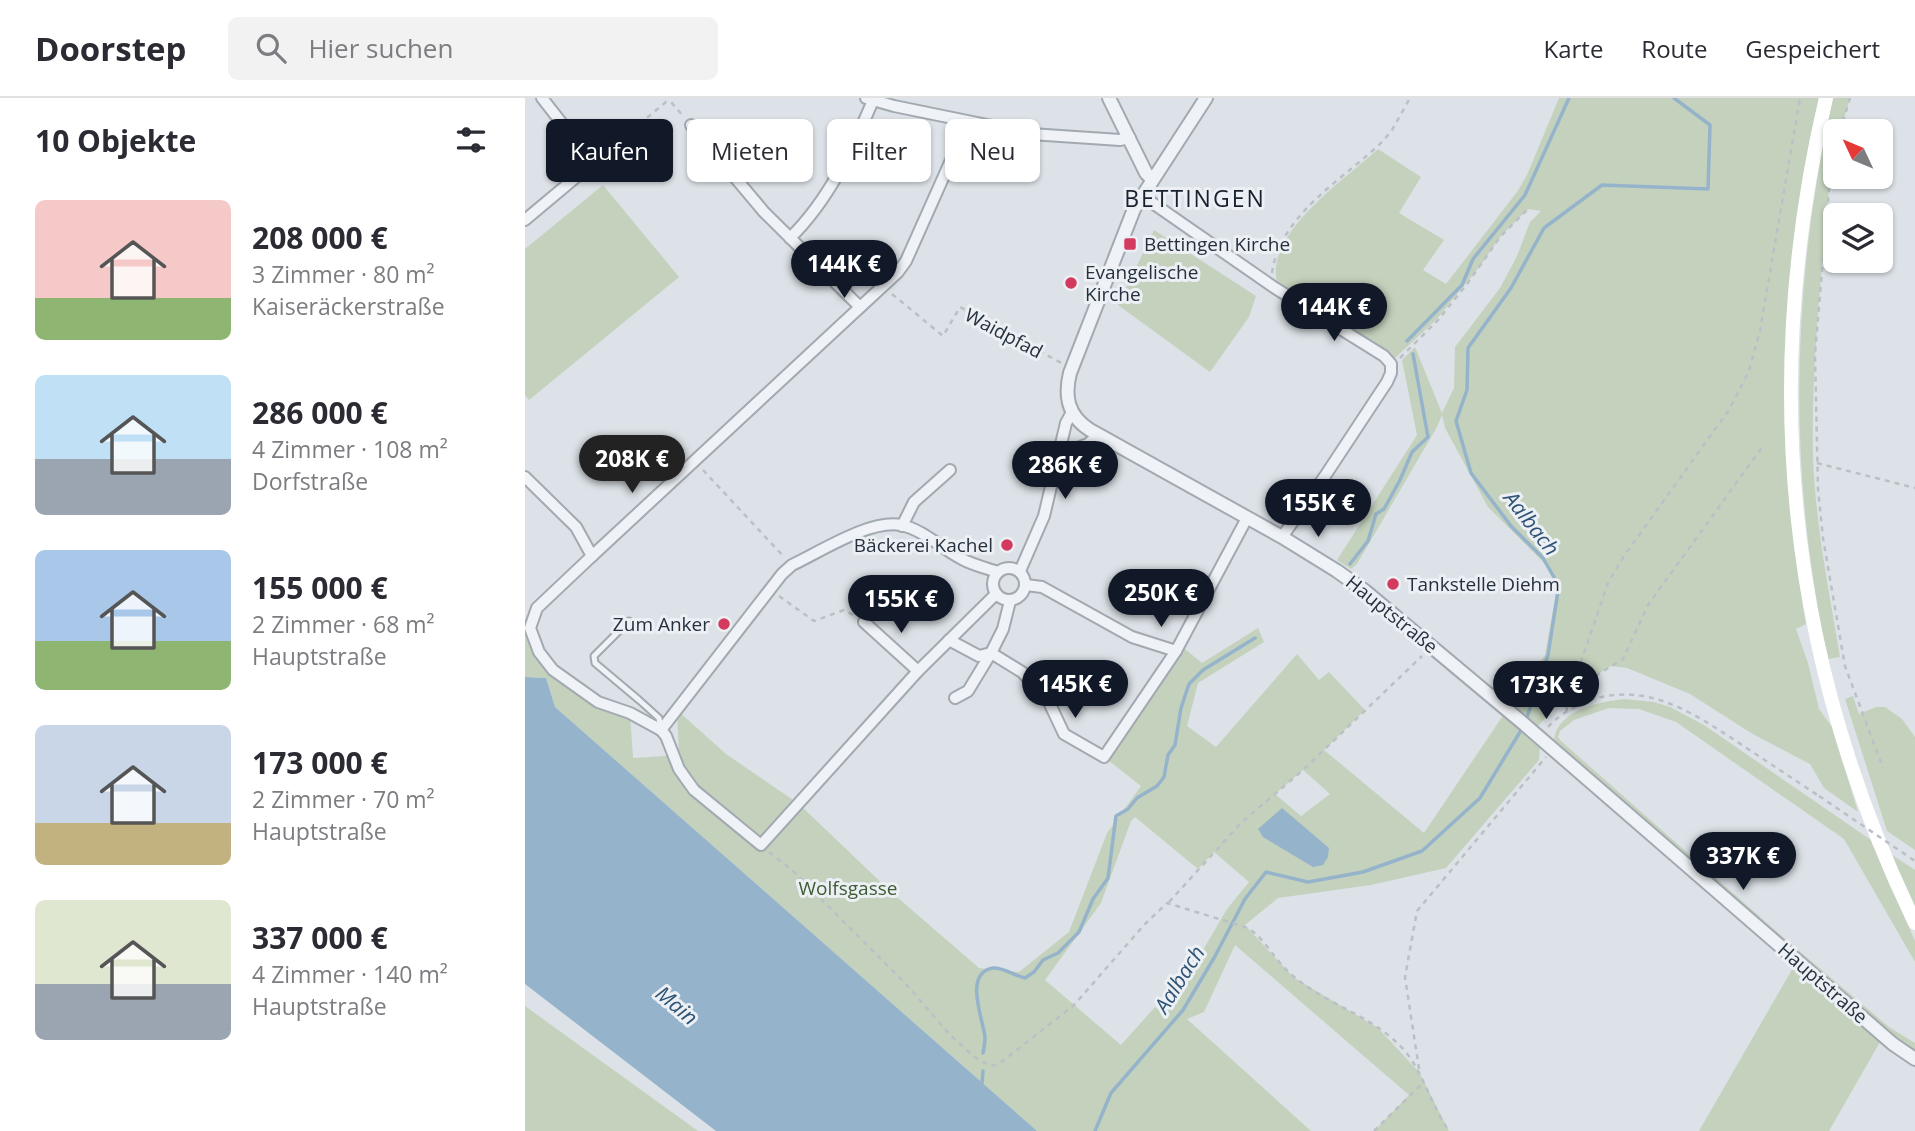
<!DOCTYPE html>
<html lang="de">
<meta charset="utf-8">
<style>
body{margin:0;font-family:"Open Sans",sans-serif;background:#f2f2f3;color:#2b2b33;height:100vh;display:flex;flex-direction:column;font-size:26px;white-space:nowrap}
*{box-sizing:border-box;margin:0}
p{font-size:23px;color:#7c7c81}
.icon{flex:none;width:38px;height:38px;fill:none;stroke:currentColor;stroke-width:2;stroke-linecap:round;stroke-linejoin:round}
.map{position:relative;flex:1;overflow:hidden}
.drawer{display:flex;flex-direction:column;background:#fff;width:525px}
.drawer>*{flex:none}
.guide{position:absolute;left:21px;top:21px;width:665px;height:63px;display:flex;gap:14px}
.needle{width:46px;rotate:314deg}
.buttons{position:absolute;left:1298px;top:21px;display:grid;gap:14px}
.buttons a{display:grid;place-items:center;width:70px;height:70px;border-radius:10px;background:#fff;box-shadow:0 2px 5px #0004;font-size:35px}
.price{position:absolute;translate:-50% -60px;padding:0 16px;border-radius:24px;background:#111827;color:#fff;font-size:23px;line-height:46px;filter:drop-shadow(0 2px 4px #0008)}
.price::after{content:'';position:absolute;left:50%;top:42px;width:21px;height:16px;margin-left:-10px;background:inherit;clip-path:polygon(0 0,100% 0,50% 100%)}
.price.selected{background:#222;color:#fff}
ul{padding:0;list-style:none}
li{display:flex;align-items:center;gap:21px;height:175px;padding:0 35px}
li span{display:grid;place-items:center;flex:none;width:196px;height:140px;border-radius:10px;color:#555}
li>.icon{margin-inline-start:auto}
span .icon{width:84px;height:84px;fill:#fffc;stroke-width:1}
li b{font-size:30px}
h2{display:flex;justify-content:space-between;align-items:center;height:84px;padding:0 35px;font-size:30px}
.tag{padding:0 24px;border-radius:10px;background:#fff;box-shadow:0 2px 5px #0004;font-size:24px;line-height:63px}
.tag.selected{background:#111827;color:#fff}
header{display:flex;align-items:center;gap:42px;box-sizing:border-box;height:98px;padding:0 35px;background:#fff;border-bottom:2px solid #e1e1e2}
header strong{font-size:33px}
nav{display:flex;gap:38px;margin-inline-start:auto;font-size:24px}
.search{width:490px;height:63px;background:#f2f2f3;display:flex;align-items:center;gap:18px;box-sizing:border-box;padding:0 24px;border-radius:10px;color:#7c7c81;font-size:26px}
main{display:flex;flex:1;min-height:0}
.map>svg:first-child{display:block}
.green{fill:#c4d2bd;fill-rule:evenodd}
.water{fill:#95b3ca}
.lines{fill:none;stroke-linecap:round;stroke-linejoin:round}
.stream{stroke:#95b3ca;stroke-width:3.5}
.service-casing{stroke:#a2a9b1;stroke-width:9}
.minor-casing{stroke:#a2a9b1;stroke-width:14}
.tertiary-casing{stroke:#a2a9b1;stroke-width:16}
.path{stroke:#bbc0c6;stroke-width:2.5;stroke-dasharray:5 5;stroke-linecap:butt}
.service{stroke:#eff2f6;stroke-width:5}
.minor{stroke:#eff2f6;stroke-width:10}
.tertiary{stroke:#eff2f6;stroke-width:12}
.secondary{stroke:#fff;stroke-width:14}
.path-bridge{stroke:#bbc0c6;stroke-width:2.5;stroke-dasharray:5 5;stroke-linecap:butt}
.poi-dot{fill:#d43a5e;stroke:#ecf0f5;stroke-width:2.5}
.labels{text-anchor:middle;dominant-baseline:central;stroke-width:6;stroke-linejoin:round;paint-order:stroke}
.poi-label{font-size:19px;fill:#26313e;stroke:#ecf0f5;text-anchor:start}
.street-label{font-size:19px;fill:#26313e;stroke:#ecf0f5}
.park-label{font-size:19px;fill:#3d5b32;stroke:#ecf0f5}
.water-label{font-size:21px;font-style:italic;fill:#2e5374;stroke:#ecf0f5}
.quarter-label{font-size:23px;letter-spacing:2px;fill:#18222f;stroke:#ecf0f5}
</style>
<header>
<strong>Doorstep</strong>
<div class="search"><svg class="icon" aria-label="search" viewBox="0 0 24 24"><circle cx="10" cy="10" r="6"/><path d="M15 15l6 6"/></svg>Hier suchen</div>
<nav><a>Karte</a><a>Route</a><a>Gespeichert</a></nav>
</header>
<main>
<section class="drawer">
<h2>10 Objekte<svg class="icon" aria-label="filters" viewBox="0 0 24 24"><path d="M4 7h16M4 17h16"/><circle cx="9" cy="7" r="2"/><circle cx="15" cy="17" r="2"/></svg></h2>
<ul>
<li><span style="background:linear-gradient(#f6c9c9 70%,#8fb573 0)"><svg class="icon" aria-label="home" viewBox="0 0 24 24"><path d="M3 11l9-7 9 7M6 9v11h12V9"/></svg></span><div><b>208 000 €</b><p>3 Zimmer · 80 m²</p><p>Kaiseräckerstraße</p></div></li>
<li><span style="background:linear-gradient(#bfe0f5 60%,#9aa5b1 0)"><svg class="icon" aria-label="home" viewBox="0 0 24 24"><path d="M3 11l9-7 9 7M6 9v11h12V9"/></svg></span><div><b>286 000 €</b><p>4 Zimmer · 108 m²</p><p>Dorfstraße</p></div></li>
<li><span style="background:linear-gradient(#a9c7e8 65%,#8fb573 0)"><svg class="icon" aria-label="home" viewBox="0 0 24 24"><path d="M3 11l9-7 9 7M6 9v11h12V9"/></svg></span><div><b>155 000 €</b><p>2 Zimmer · 68 m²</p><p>Hauptstraße</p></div></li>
<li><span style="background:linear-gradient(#c9d6e8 70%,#c2b280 0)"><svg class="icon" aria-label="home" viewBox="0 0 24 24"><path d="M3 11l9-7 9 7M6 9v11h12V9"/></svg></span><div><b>173 000 €</b><p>2 Zimmer · 70 m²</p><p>Hauptstraße</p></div></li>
<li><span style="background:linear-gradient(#dfe7d0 60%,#9aa5b1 0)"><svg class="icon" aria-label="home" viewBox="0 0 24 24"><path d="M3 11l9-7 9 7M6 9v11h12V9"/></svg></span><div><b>337 000 €</b><p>4 Zimmer · 140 m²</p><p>Hauptstraße</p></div></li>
</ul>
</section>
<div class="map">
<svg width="1390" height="1033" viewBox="0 0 1390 1033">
<rect width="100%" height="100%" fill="#dce2e7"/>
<g class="green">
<path d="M1034 0H1294C1253 174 1250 351 1281 526L1271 531 1283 565 1294 611 1307 629 1333 714 1299 690 1285 666 1226 635 1165 596 1102 570 1086 568 1046 593 1011 630 985 607 1020 557 1031 495 1028 478 1019 465 963 409 920 330 917 317 912 329 832 466 826 471 812 462 892 337 877 262 890 249 917 315 929 290 930 249 975 190 992 158 1005 124 1016 113 1003 111 975 139 955 168 911 222 870 260H866L753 187C736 137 821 81 853 51L896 79 874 115 919 142 898 172 921 186 992 94 1002 77Z"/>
<path d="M1308 0H1325L1315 33H1311V50L1306 68C1298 164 1286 261 1288 357 1290 425 1304 492 1315 559L1303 561C1262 373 1266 188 1308 0Z"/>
<path d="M78 87 154 179 4 302 0 297V151Z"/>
<path d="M629 132 731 198 724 219 685 274 593 207Z"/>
<path d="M12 510 7 520 14 554 73 604 105 615 108 660 154 657 152 612 201 656 274 706 365 793 454 870 494 874 544 834 582 735 616 688 579 659 655 547 677 565 733 530 739 544 673 585 662 628 691 649 772 556 794 582 804 574 840 612 799 652 899 735 979 616 1015 648 1014 662 921 770 846 787 753 800 720 827 768 879 853 930 894 974 924 1033H849L884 997 710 847 679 914 662 921 786 1033H512L30 609 21 580 0 579V522ZM778 672 805 696 776 718 750 696ZM610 719 673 771 689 754 724 784 702 811 640 917 630 909 596 947 520 882 576 805 606 723Z"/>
<path d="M1328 598 1334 616 1351 609H1360L1377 621 1390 639V752L1362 733 1320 601Z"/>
<path d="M1099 601 1129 604 1145 609 1179 627 1346 742 1390 843V864L1319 741 1151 624 1114 611 1084 610 1049 622 1035 633 1033 639 1036 643 1259 840 1364 929 1390 945V951L1363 934 1035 650 1029 641C1034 612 1073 604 1099 601Z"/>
<path d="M1367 757 1390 772V808Z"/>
<path d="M1269 868 1355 944 1304 1033H1174Z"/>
<path d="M0 908 173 1033H0Z"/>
</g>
<g class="water">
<path d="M0 579 21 580 30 609 512 1033H191L0 886Z"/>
<path d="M757 710 804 750 803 759 798 767 788 769 738 739 733 731Z"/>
</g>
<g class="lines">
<g class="stream">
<path d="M882 243 937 187 948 161 1000 97 1044 0"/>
<path d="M825 466 843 443 851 416 859 411 875 382 887 354 903 339 888 256"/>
<path d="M1001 622 1023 557 1033 493 1030 481 1018 460 986 428 946 375 931 323 942 292 943 250 986 190 1019 130 1077 87 1183 91 1185 27 1149 0"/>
<path d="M458 955C459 950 460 944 460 939 458 921 438 875 468 870 478 869 490 878 500 880L509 874 518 862 533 855 554 834 568 801 583 780 591 718 603 711 612 700 632 688 639 679 643 657 650 647 656 610 664 586 678 572 730 540"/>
<path d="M457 985 458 973"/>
<path d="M570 1033 586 995 658 912 689 860 720 801 741 774 783 784 838 774 897 753 955 700 998 629"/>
</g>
<g class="service-casing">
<path id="service" d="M104 523 69 558 70 565 114 602 134 620 136 632"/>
</g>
<g class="minor-casing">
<g id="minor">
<path d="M341 0 369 8 506 36 595 42 605 40"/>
<path d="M166 27 239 114 335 209"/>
<path d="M616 97 750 190 859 258 866 266V275L862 284 800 378 757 439"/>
<path d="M0 122 68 65 17 0"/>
<path d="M265 140C304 102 328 50 349 0"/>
<path d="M536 356 563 346 573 337"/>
<path d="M0 379 51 429 67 458 12 510 5 530 14 554 28 572 73 604 105 615 136 632 141 638 154 671 169 692 236 747 393 573 471 496"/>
<path d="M377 428 389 404 425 372"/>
<path d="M67 458 373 174 381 163 443 24"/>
<circle cx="484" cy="486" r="16"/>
<path d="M495 473 519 418 541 325 547 314"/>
<path d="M501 487 517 489 607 539 651 553 722 420"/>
<path d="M485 503 478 531 466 555 497 574 523 602 539 636 579 659 651 553"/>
<path d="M339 524 393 573"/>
<path d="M424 542 454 558 466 555 443 593 430 600"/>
<path d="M136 632 257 476 267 467C295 454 345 421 376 427 399 432 417 451 437 461 448 467 461 470 473 474"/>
</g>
</g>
<g class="tertiary-casing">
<g id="tertiary">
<path d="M584 0 621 75 627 81"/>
<path d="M681 0 609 111 545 275C539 299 543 318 565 332L757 439 812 473 840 493 999 626 1368 946 1390 961"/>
</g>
</g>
<g class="path">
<path d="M1315 33 1325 0"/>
<path d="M1311 50 1306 68 1290 256 1293 391 1298 440 1320 568 1358 670"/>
<path d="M76 58 141 4H146L159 19"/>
<path d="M747 175C755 116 818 82 858 43L867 32 885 0"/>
<path d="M367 196 418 238 435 209 538 266"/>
<path d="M875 260 913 222 942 186 975 139 1003 111"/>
<path d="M1292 365 1390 390"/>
<path d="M178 372 259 459"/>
<path d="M254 498 289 523 319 512 330 518"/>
<path d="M1046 593 1083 485 1099 458 1204 312 1224 273 1235 233 1275 0"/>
<path d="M1042 613 1041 604 1046 593 1098 561 1123 507 1238 348"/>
<path d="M1023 629C1034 617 1048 609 1063 603 1122 582 1170 616 1217 647 1243 664 1268 681 1294 698"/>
<path d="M244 754 267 772 381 886 425 937 451 960 466 968 474 966 549 907 620 826 642 805 723 830C741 842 750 863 767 877 802 908 854 919 883 957 900 980 907 1009 924 1033"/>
<path d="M644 804 717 724 778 672 897 558"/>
<path d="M894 971 880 879 892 813 1021 659"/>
<path d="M849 1033 899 984"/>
</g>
<use href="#service" class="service"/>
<use href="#minor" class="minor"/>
<use href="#tertiary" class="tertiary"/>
<path class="secondary" d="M1301 0C1234 285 1263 562 1390 825"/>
<path class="path-bridge" d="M1294 698 1390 763"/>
</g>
<g class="poi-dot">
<rect x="598" y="139" width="14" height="14" rx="3.5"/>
<circle cx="546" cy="185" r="7"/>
<circle cx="482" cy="447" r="7"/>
<circle cx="868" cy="486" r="7"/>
<circle cx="199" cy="526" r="7"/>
</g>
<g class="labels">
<g class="poi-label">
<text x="619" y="146">Bettingen Kirche</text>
<text x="560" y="174">Evangelische<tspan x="560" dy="22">Kirche</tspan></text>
<text x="468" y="447" text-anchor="end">Bäckerei Kachel</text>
<text x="882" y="486">Tankstelle Diehm</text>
<text x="185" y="526" text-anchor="end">Zum Anker</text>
</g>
<g class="street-label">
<text transform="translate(479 235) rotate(28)">Waidpfad</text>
<text transform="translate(867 516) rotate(39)">Hauptstraße</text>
<text transform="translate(1298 885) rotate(41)">Hauptstraße</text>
</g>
<g class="park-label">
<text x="323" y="790">Wolfsgasse</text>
</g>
<g class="water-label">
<text transform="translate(1007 425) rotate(52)">Aalbach</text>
<text transform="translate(654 881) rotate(-58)">Aalbach</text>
<text transform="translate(152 907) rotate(40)">Main</text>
</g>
<g class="quarter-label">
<text x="670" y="100">BETTINGEN</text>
</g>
</g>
</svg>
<div class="buttons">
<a><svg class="needle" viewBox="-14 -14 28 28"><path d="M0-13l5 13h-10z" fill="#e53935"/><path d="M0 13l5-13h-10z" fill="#7c7c81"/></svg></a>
<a><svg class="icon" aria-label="layers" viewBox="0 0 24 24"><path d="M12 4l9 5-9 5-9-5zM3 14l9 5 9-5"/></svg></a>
</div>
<b class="price" style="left:319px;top:202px">144K €</b>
<b class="price" style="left:809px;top:245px">144K €</b>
<b class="price selected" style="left:107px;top:397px">208K €</b>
<b class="price" style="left:540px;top:403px">286K €</b>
<b class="price" style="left:793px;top:441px">155K €</b>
<b class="price" style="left:636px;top:531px">250K €</b>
<b class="price" style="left:376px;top:537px">155K €</b>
<b class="price" style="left:550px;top:622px">145K €</b>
<b class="price" style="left:1021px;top:623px">173K €</b>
<b class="price" style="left:1218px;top:794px">337K €</b>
<div class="guide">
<a class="tag selected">Kaufen</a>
<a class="tag">Mieten</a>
<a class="tag">Filter</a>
<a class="tag">Neu</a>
</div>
</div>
</main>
